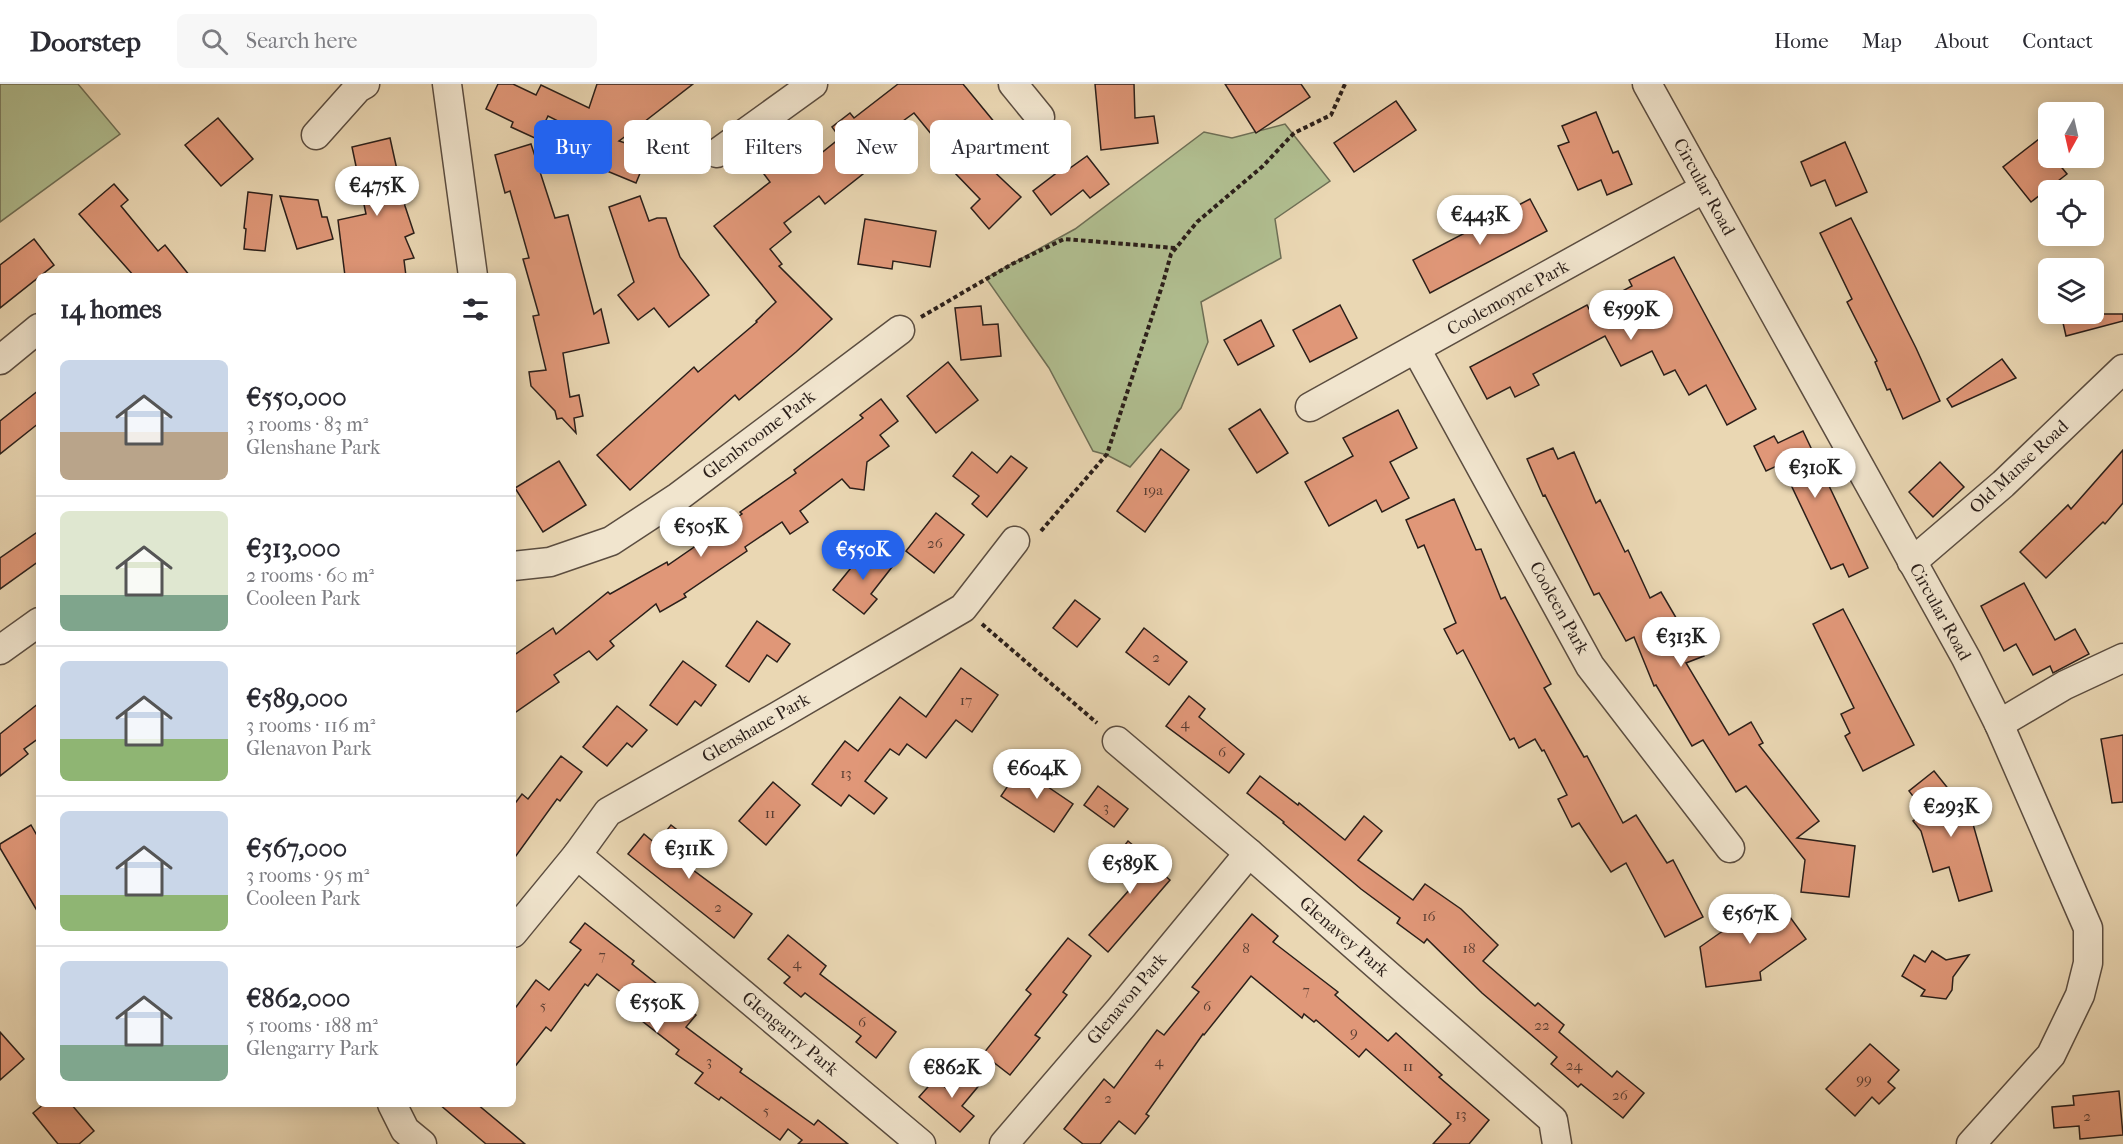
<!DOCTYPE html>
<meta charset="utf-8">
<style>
body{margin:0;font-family:"IM FELL French Canon",serif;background:#f7f7f7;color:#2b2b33;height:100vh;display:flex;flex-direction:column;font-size:22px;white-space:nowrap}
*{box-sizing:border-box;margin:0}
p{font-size:20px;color:#7c7c81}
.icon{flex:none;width:33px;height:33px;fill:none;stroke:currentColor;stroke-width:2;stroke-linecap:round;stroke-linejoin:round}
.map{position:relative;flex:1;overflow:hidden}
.panel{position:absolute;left:36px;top:189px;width:480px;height:834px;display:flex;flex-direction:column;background:#fff;border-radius:9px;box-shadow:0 3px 15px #0003}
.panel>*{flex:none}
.top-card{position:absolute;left:534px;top:36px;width:570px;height:54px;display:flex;gap:12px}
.needle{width:39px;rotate:188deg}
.buttons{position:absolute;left:2038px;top:18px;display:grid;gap:12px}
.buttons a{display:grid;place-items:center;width:66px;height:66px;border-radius:9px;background:#fff;box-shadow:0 3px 15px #0003;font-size:30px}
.price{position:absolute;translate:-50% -51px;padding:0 14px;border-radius:21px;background:#fff;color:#222;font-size:20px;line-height:39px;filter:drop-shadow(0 2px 3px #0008)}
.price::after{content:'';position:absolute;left:50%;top:36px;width:18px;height:14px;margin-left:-9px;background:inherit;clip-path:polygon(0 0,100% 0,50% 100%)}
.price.on{background:#2563eb;color:#fff}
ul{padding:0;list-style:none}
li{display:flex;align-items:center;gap:18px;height:150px;padding:0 24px}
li+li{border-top:2px solid #e1e1e2}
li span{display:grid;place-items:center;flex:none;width:168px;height:120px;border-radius:9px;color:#555}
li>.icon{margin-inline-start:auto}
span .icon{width:72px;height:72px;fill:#fffc;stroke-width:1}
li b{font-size:26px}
h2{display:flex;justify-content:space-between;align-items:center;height:72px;padding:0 24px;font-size:26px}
.tag{padding:0 21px;border-radius:9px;background:#fff;box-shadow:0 3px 15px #0003;font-size:21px;line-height:54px}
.tag.on{background:#2563eb;color:#fff}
header{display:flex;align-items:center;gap:36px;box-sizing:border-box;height:84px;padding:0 30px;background:#fff;border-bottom:2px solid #e1e1e2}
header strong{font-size:28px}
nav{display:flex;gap:33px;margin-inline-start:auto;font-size:21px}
.search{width:420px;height:54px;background:#f7f7f7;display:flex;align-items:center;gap:15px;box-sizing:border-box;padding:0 21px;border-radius:9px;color:#7c7c81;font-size:22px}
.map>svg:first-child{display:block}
.green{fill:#b1bf91;stroke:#6e6f56;stroke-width:1.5}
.building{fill:#e09778;stroke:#2b1f1a;stroke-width:1.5}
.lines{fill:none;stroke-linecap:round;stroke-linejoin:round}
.minor-casing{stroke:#5b4d40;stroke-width:31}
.path{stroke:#2b1f1a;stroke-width:4;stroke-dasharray:4.5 3;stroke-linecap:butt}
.minor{stroke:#f1e5ce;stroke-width:28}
.labels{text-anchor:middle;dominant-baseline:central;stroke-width:6;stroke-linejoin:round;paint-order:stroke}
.number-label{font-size:15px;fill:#583d32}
.street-label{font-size:18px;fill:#2b1f1a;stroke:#f1e5ce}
</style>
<header>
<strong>Doorstep</strong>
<div class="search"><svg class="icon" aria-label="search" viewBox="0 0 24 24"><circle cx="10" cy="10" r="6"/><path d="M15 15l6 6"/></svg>Search here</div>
<nav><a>Home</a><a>Map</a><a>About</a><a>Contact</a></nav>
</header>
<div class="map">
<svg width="2123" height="1060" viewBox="0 0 2123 1060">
<rect width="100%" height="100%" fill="#ead7b3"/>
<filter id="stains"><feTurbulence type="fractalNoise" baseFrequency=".00333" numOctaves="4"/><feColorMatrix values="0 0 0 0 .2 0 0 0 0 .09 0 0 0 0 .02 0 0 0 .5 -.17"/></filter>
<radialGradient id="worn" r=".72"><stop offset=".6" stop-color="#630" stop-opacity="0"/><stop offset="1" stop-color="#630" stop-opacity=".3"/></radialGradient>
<g class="green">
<path d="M0 0H78L120 50 0 138Z"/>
<path d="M1285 40 1330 97 1275 135 1281 174 1201 218 1208 258 1181 324 1130 383 1107 371 1093 367 1049 284 986 194 1075 145 1204 48 1232 54Z"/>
</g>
<g class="building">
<path d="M498 0H513L536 11 541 1 589 24 597 0H693L635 45 632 41 634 46 619 57 641 64 645 77 636 99 590 80 596 61 585 58 588 52 548 32 537 55 511 43 513 38 486 25Z"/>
<path d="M898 0H963L1000 45 979 62 990 75 985 79 1021 113 989 145 971 124 980 115 954 88 959 84 914 29 862 67 873 82 825 120 819 112 784 139 791 148 770 165 782 180 779 182 832 235 796 268 739 316 735 311 630 406 597 371 694 283 698 288 757 238 756 237 776 218 714 142 770 98 764 90 787 71 799 87 840 54 832 43 850 29 854 34Z"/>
<path d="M1095 0H1134L1135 34 1154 32 1158 59 1101 66Z"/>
<path d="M1225 0H1301L1310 13 1256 49Z"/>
<path d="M1396 17 1416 46 1354 88 1334 59Z"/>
<path d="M1596 28 1613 69 1618 67 1632 100 1607 111 1601 96 1578 106 1558 62 1569 58 1562 42Z"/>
<path d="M218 34 253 75 221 102 185 61Z"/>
<path d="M390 54 405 122 414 149 405 153 414 174 404 176 406 192H345L338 136 366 130 352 63Z"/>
<path d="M2039 55 2049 67V74H2054L2067 90 2031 118 2003 83Z"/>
<path d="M1845 58 1867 108 1836 122 1825 96 1811 102 1801 78Z"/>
<path d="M531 60 555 134 568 131 594 230 601 225 609 259 563 269 570 313 579 311 583 332 574 334 576 349 562 334 557 335 555 327 531 302 529 288 546 286 533 232 539 231 523 175 529 174 510 107 505 109 495 71Z"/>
<path d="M1087 72 1109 100 1090 114 1083 106 1051 131 1033 107 1067 81 1070 84Z"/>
<path d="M114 100 128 116 121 122 158 167 165 161 190 192H134L79 130Z"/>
<path d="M248 108 272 111 265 167 244 165 246 145 244 144Z"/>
<path d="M280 112 318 116 322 133H327L333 155 297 165Z"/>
<path d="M640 112 649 137 657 134H666L680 173 709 211 669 243 654 224 638 236 618 211 634 198 609 123Z"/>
<path d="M1530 115 1547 147 1430 209 1413 176Z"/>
<path d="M1851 134 1916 264 1940 317 1903 335 1890 305 1887 306 1875 278 1877 277 1847 218 1852 215 1820 149Z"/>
<path d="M865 135 936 147 930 183 893 177 892 185 858 180Z"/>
<path d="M34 155 54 181 0 224V181Z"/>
<path d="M1674 173 1756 325 1727 341 1706 301 1689 311 1675 286 1664 291 1652 267 1621 282 1605 252 1533 290 1539 301 1515 313 1510 303 1487 315 1470 283 1587 221 1589 225 1632 202 1629 196Z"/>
<path d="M1340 221 1357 254 1310 278 1293 246Z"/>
<path d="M981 222 983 241 998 240 1001 272 961 276 955 224Z"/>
<path d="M2061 230H2123V237L2066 252Z"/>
<path d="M1261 236 1274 262 1238 281 1224 256Z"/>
<path d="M2002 275 2016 294 1952 323 1947 315Z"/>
<path d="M948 278 978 316 936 349 907 312Z"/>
<path d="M39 306V339L0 370V337Z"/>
<path d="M881 315 898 337 880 351 889 362 867 378 864 406 850 404 842 395 800 427 808 438 790 450 782 438 745 463 747 467 684 510 686 513 660 528 656 520 610 557 614 562 597 576 589 567 554 591 559 598 513 630V572L553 544 556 550 608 508 610 510 667 478 668 481 742 430 740 428 796 389 794 386 863 334 860 331Z"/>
<path d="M1260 325 1288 369 1257 389 1229 345Z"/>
<path d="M1398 326 1417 364 1390 378 1409 414 1382 428 1376 416 1329 442 1305 398 1353 372 1343 354Z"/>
<path d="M1803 347 1868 484 1849 493 1843 480 1831 485 1781 380 1766 387 1754 362 1774 352 1778 359Z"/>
<path d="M1553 364 1558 375 1574 368 1596 419 1600 416 1625 468 1628 466 1650 514 1661 508 1682 544 1692 540 1704 572 1686 579 1729 651 1751 638 1763 659 1759 661 1819 737 1797 754 1855 762 1849 813 1801 808 1805 776 1746 702 1736 708 1703 656 1692 662 1656 601 1654 602 1634 553 1626 557 1599 509 1594 511 1545 411 1543 412 1527 375Z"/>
<path d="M1161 365 1189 386 1145 448 1117 427Z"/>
<path d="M2123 366V419L2105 440 2103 438 2046 494 2020 468 2068 421 2071 425Z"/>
<path d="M972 368 997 389 1011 372 1027 384 987 433 972 420 979 412 953 392Z"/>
<path d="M559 377 586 421 543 448 515 404Z"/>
<path d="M1940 378 1964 403 1933 433 1909 408Z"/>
<path d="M1454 415 1476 466 1481 465 1501 515 1505 513 1551 600 1544 604 1584 673 1587 672 1623 739 1636 731 1667 779 1673 776 1703 833 1665 853 1626 779 1611 788 1579 739 1572 743 1558 715 1567 711 1544 666 1542 667 1535 655 1519 664 1514 654 1510 656 1463 566 1457 570 1444 545 1456 539 1424 461 1418 464 1406 436Z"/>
<path d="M936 429 964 451 934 489 906 467Z"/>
<path d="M39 447V477L0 505V474Z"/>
<path d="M868 463 892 483 871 510 877 515 864 530 833 506Z"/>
<path d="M2024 499 2055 556 2075 545 2089 570 2053 589 2050 582 2033 591 2016 560 2004 567 1981 522Z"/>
<path d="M1075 516 1100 535 1077 563 1053 544Z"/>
<path d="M1843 525 1914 661 1863 687 1845 652 1850 649 1841 630 1854 624 1813 540Z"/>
<path d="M757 537 790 560 777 578 767 571 749 598 726 582Z"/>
<path d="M1144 544 1187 578 1169 601 1126 568Z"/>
<path d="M683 577 716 601 701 622 695 617 677 641 650 621Z"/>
<path d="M961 584 998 611 972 648 956 636 926 674 907 660 899 671 890 665 865 697 887 714 874 730 849 711 841 722 812 700 845 657 858 667 900 613 926 633Z"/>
<path d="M1189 612 1205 625 1199 633 1244 670 1229 689 1166 642Z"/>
<path d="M39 619V654L24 665 28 670 0 692V650Z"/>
<path d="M617 622 647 646 632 663 627 659 607 682 583 663Z"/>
<path d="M2123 651V718L2112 719 2101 655Z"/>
<path d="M561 672 582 688 560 717 557 715 513 776V722L522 710 528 715Z"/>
<path d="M1020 684 1073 720 1054 748 1001 712Z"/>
<path d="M1934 687 1971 733 1992 807 1959 817 1949 783 1933 788 1921 747 1913 737 1925 728 1909 707Z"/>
<path d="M1260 692 1298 721 1299 719 1345 756 1364 732 1382 747 1358 776 1413 816 1425 800 1461 825 1498 861 1483 877 1535 922 1538 919 1564 941 1559 948 1612 993 1617 987 1644 1009 1623 1034 1581 1000 1578 1003 1551 980 1557 973 1482 909 1427 855 1424 859 1397 839 1400 834 1361 805 1283 739 1284 738 1247 709Z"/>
<path d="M773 698 800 721 766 761 739 737Z"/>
<path d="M1098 702 1128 725 1114 743 1084 721Z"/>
<path d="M31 741 39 755V830L0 764V760Z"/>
<path d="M671 741 690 756 677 774 752 830 734 854 628 770 644 750 656 760Z"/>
<path d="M1128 757 1158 782 1156 784 1170 796 1108 868 1089 851 1131 804 1115 791 1122 781 1114 775Z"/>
<path d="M1774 811 1806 855 1760 888 1761 896 1706 903 1700 863Z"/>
<path d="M1252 830 1278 852 1273 858 1338 908 1335 911 1388 957 1396 949 1442 991 1439 993 1489 1036 1469 1060H1433L1451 1040 1366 965 1359 973 1316 936 1314 938 1304 930 1302 934 1251 892 1204 951 1203 950 1146 1030 1149 1032 1135 1050 1119 1037 1100 1060H1083L1064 1045 1104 995 1114 1004 1157 946 1164 951 1199 908 1192 903Z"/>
<path d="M585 839 634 877 632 880 696 931 686 943 742 985 740 988 814 1041 818 1036 848 1060H798L802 1056 788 1045 780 1056 721 1013 719 1016 695 999 703 989 676 970 679 966 637 933 643 925 597 890 588 902 585 900 551 947 546 943 513 985V927L536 896 549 906 581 866 570 858Z"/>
<path d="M788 851 826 882 820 890 896 948 876 974 856 958 861 952 805 909 801 913 784 899 790 893 768 875Z"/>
<path d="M1068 854 1091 872 1063 908 1067 911 1035 951 1040 954 1010 991 983 970 1031 910 1026 906Z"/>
<path d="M1932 867 1946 876 1969 871 1953 893 1952 906 1946 915 1921 912 1925 906 1902 892 1914 871 1925 878Z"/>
<path d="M0 948 24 975 0 996Z"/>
<path d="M1870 960 1899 986 1888 998 1895 1004 1879 1020 1872 1013 1855 1032 1826 1005Z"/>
<path d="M963 985 981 999 962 1022 974 1032 960 1048 919 1013 935 995 946 1004Z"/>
<path d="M2119 1007 2123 1051 2080 1055 2079 1042 2054 1044 2052 1023 2074 1021 2073 1012Z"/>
<path d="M44 1020H71L94 1047 79 1060H58L33 1029Z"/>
<path d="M439 1020H477L525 1060H486Z"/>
</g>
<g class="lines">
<g class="minor-casing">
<g id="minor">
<path d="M447 0 473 192"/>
<path d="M1013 0 1040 33"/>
<path d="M1647 0 1966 574 1999 640 2088 844V879L2080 911 2051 971 1971 1060"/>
<path d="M316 51 358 4 365 0"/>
<path d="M717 69 813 0"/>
<path d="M1416 265 1590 582 1730 764"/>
<path d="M0 276 39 244"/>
<path d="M1310 323 1705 104"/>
<path d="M1912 478 2003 400 2123 285"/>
<path d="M513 482 550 478 611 457 678 413 900 246"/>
<path d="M0 566 39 538"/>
<path d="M1999 640 2065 601 2123 574"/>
<path d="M1117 657 1249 769 1553 1036 1557 1060"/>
<path d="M577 771 921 1060"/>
<path d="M513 849 577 771 608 728 778 632 963 524 1015 457"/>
<path d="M392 1020 405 1046 422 1060"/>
<path d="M1004 1060 1120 925 1249 769"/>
</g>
</g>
<g class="path">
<path d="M921 233 1012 180 1064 155 1175 164"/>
<path d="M1041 447 1107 370 1163 199 1171 170 1197 138 1263 82 1294 49 1331 31 1345 0"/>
<path d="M982 540 1097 639"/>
</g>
<use href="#minor" class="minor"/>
</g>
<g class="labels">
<g class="number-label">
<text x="1153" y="406">19a</text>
<text x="935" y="459">26</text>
<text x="1156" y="573">2</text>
<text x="966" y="616">17</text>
<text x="1185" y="639">4</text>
<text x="1222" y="668">6</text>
<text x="846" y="689">13</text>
<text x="1106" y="723">3</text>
<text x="770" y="729">11</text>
<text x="718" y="823">2</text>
<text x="1429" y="832">16</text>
<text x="1246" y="864">8</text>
<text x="1469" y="864">18</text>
<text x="602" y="871">7</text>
<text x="797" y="879">4</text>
<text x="1306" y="906">7</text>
<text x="543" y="921">5</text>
<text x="1207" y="922">6</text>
<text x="862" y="938">6</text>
<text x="1542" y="941">22</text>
<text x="1354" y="948">9</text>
<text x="709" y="977">3</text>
<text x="1159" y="977">4</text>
<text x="1574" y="981">24</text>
<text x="1408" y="982">11</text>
<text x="1864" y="995">99</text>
<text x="1620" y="1011">26</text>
<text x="1108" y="1014">2</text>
<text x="766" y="1026">5</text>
<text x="1461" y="1030">13</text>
<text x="2087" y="1032">2</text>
</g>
<g class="street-label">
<text transform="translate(1704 103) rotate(61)">Circular Road</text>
<text transform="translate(1508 214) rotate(-29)">Coolemoyne Park</text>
<text transform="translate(759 351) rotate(-37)">Glenbroome Park</text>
<text transform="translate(2019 383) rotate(-43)">Old Manse Road</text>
<text transform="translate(1559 524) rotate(61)">Cooleen Park</text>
<text transform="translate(1940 528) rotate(61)">Circular Road</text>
<text transform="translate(756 644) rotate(-30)">Glenshane Park</text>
<text transform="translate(1344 853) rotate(41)">Glenavey Park</text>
<text transform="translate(1127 915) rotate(-50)">Glenavon Park</text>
<text transform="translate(790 950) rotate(40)">Glengarry Park</text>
</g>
</g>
<rect width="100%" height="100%" filter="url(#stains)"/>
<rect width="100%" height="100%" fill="url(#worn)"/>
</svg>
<div class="buttons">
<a><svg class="needle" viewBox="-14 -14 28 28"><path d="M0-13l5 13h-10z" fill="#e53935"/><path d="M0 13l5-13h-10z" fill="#7c7c81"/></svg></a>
<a><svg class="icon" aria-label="locate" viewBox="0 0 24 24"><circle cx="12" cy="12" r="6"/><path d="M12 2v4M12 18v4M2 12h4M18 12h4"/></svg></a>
<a><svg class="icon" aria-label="layers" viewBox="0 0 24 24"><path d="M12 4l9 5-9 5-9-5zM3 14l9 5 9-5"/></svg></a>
</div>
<b class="price" style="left:377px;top:133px">€475K</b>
<b class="price" style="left:1480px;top:162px">€443K</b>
<b class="price" style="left:1631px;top:257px">€599K</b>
<b class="price" style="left:1815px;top:415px">€310K</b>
<b class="price" style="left:701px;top:474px">€505K</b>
<b class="price on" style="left:863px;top:497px">€550K</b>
<b class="price" style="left:1681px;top:584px">€313K</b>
<b class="price" style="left:1037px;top:716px">€604K</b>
<b class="price" style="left:1951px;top:754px">€293K</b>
<b class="price" style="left:689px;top:796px">€311K</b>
<b class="price" style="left:1130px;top:811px">€589K</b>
<b class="price" style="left:1750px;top:861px">€567K</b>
<b class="price" style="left:657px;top:950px">€550K</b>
<b class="price" style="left:952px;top:1015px">€862K</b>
<div class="top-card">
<a class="tag on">Buy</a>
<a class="tag">Rent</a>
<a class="tag">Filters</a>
<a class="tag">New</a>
<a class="tag">Apartment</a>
</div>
<section class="panel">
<h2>14 homes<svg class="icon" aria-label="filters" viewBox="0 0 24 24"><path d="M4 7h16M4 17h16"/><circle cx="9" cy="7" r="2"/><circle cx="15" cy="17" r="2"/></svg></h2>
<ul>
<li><span style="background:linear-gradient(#c9d6e8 60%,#b9a48a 0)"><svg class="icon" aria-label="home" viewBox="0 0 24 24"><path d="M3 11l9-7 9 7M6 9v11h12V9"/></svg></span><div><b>€550,000</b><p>3 rooms · 83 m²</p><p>Glenshane Park</p></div></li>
<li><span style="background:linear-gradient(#dfe7d0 70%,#7fa58c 0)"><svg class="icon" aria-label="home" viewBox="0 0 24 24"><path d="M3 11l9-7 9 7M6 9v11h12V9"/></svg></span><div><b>€313,000</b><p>2 rooms · 60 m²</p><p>Cooleen Park</p></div></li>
<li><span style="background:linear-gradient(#c9d6e8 65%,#8fb573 0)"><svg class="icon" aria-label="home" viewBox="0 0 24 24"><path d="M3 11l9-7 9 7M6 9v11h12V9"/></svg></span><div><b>€589,000</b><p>3 rooms · 116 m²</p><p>Glenavon Park</p></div></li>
<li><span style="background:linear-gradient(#c9d6e8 70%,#8fb573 0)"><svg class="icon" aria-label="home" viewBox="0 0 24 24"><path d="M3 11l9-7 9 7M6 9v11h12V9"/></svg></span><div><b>€567,000</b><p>3 rooms · 95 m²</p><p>Cooleen Park</p></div></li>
<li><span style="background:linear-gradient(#c9d6e8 70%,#7fa58c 0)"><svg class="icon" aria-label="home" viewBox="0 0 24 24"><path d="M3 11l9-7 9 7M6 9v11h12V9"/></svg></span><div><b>€862,000</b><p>5 rooms · 188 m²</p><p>Glengarry Park</p></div></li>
</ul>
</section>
</div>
